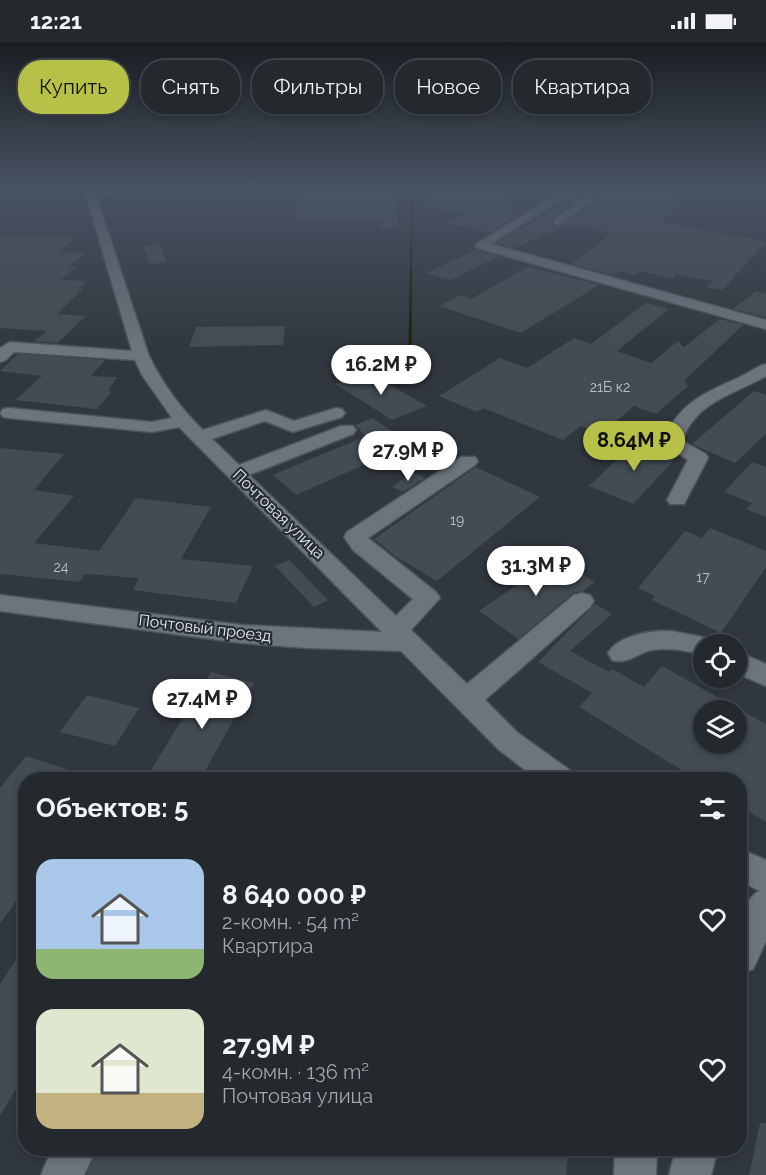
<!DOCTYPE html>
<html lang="ru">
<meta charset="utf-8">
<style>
body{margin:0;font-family:Raleway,sans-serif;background:#2c3136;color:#f1f3f6;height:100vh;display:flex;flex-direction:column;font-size:22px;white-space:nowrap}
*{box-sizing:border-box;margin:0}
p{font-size:20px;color:#a3a6aa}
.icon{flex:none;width:33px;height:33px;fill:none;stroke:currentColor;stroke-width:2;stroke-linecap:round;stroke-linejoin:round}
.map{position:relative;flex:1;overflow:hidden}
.details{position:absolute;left:18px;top:730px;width:729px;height:384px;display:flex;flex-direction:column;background:#24292e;border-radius:24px;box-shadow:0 3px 9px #0003,0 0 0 2px #41454a}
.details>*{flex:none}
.banner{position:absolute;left:18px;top:18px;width:730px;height:54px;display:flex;gap:12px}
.buttons{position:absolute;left:693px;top:592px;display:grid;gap:12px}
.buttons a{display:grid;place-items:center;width:54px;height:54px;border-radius:50%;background:#24292e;box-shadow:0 3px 9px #0003,0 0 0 2px #41454a;font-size:30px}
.price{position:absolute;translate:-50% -51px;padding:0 14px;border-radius:21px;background:#fff;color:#222;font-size:20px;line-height:39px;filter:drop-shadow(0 2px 3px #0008)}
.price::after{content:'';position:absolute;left:50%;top:36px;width:18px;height:14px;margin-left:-9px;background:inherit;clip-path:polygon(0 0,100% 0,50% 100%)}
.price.active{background:#b7c148;color:#111}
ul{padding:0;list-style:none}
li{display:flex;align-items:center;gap:18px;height:150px;padding:0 18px}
li span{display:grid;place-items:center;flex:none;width:168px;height:120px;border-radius:18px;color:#555}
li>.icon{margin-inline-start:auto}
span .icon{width:72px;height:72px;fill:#fffc;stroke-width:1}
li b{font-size:26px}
h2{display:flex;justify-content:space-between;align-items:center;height:72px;padding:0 18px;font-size:26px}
.tag{padding:0 21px;border-radius:24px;background:#24292e;box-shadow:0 3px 9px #0003,0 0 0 2px #41454a;font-size:21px;line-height:54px}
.tag.active{background:#b7c148;color:#111}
.status{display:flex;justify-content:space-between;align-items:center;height:42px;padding:0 30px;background:#24292e;direction:ltr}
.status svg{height:16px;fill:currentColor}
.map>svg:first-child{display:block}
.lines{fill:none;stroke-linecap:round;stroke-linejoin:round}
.stream-far1{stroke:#1f2102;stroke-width:2}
.stream{stroke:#1f2102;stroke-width:3}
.building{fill:#434c52;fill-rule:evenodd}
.minor-casing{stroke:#4d5459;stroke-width:3}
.minor{fill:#6c757c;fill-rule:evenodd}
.labels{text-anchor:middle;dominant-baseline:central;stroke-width:4.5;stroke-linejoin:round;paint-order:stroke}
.number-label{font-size:14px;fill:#bcc2c7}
.street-label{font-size:16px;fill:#e5eaee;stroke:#262d34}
</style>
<div class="status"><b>12:21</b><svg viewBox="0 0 49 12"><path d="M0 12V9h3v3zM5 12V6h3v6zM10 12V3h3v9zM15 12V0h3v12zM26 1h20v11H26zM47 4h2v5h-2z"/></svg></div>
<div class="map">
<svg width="766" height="1133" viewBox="0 0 766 1133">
<rect width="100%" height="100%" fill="#30373e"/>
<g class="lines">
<path class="stream-far1" d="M411 230 412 147"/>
<path class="stream" d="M410 313 411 229"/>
</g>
<g class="building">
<path d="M298 147H394L399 186 381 187 380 178 298 180Z"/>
<path d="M428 147H526L510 158 519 159 506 167 523 170 490 191 447 181 464 172 427 165Z"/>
<path d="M584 147H684L674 155 680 156 676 160 685 161 661 179 766 200 722 248 706 245 712 239 676 232 672 236 640 229 636 233 619 229 613 233 572 222 612 191 565 182 551 191 550 189 515 206 496 201 566 160 573 161 553 176 552 183 559 185 593 161V157L576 153Z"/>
<path d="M0 193 76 195 60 210 85 211 69 225H76L61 238 86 239 79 246H83L57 272 86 274 58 301 34 299 47 289 0 286Z"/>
<path d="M159 202 167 220 150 222 143 204Z"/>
<path d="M476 208 499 214 451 238 426 231Z"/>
<path d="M528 225 599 243 521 291 439 264 460 253 471 257Z"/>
<path d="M756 249 766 252V275L733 267Z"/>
<path d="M646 261 669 267 617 309 651 321 678 299 684 305 720 277 743 283 684 339 688 344 656 372 634 364 602 392 581 384 563 398 483 366 477 370 439 354 500 316 527 326 574 296 591 302Z"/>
<path d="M285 284 283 303 189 305 196 285Z"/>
<path d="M18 312 105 318 91 334 117 335 108 349 112 350 96 367 15 358 42 334 0 329Z"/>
<path d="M370 331 385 340 427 364 392 378 335 342Z"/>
<path d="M754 349 766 353V392L735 421 692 402Z"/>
<path d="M372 376 411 402 296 453 273 433 366 394 355 383Z"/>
<path d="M636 399 678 414 633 462 589 444Z"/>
<path d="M0 406 64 412 34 448 74 454 34 501 99 509 136 456 211 465 181 517 253 524 236 561 133 548 139 536 85 532 80 540 0 532Z"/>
<path d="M752 420 766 425V475L746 467 752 461 724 450Z"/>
<path d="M476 425 540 455 437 539 395 514 374 497Z"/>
<path d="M412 430 425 436 403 450 392 445Z"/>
<path d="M710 486 766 509V525L721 591 652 558 655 554 638 546 685 489 702 496Z"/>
<path d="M556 516 595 540 583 549 573 551 518 597 479 569Z"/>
<path d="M289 518 328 558 314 565 275 524Z"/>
<path d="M595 562 612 572 570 609 609 630 612 627 644 645 662 624 766 682V780L740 764V738H698L579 665 592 651 538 620ZM704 669H736V702H704Z"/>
<path d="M211 630 254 641 200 738H145Z"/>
<path d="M87 653 139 666 115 704 60 690Z"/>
<path d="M26 714 91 735V738H26V845L0 882V746Z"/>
<path d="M26 902V1030L0 1074V942Z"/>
<path d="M760 1081H766V1133H749Z"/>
<path d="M98 1107H569L566 1133H86Z"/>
</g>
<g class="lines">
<g class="minor-casing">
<g id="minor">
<path d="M84 147H144L139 150 95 151 149 314C162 341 181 367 203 388L266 368 294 379 336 366 342 367 345 371 342 375 293 390 265 379 212 397 239 423 341 384H353L356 388 353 392 249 433 396 574 413 557 353 508 344 495 347 490 461 415H475L478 419 475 423 368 496 436 550 440 556 411 588 467 642 574 553 582 551 590 553 594 559 590 565 485 658 518 691 571 729 575 738H538L498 707 401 609 307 606 242 601 0 569V553L242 583 382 590 179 385 152 390 9 376 3 375 0 371 3 367 9 366 152 380 172 376 142 333 135 318 14 310 6 318 0 320V306L10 300 132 309Z"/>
<path d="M564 147H576L569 153 592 159 558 183 554 182V178L578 160 562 157 491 202 766 278V287L477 206 475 203Z"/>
<path d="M766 322V334C733 353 696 359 682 399L706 412 708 416 684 462H670L667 458 688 418 663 401C677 361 705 351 740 335 749 331 757 324 766 322Z"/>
<path d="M671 589 713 597 716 603H704V613C687 609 669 605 652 608 637 611 628 623 612 618L608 611C618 593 652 588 671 589Z"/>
<path d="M736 609 766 622V644L736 631Z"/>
<path d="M740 807 766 818V899L753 927 740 932C738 910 736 859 760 849L740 839Z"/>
<path d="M52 1107H96L84 1133H41Z"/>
<path d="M615 1107H657L656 1133H614Z"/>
<path d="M676 1107H718L711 1133H669Z"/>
</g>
</g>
<use href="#minor" class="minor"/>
</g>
<linearGradient id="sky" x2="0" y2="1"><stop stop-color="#1a1e22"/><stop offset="0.48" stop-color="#485363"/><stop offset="1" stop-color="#485363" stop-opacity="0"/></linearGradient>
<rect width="766" height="306" fill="url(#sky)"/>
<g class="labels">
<g class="number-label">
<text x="610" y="345">21Б к2</text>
<text x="457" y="478">19</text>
<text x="61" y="525">24</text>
<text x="703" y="535">17</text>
</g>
<g class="street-label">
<text transform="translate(279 472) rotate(44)">Почтовая улица</text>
<text transform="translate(205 586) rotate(7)">Почтовый проезд</text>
</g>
</g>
</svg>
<div class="buttons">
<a><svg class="icon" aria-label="locate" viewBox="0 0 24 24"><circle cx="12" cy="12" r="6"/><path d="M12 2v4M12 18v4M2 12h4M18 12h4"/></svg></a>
<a><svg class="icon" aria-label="layers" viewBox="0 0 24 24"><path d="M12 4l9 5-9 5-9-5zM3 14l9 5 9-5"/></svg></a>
</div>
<b class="price" style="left:381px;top:354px">16.2M ₽</b>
<b class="price active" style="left:634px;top:430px">8.64M ₽</b>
<b class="price" style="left:408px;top:440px">27.9M ₽</b>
<b class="price" style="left:536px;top:555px">31.3M ₽</b>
<b class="price" style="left:202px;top:688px">27.4M ₽</b>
<div class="banner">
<a class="tag active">Купить</a>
<a class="tag">Снять</a>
<a class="tag">Фильтры</a>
<a class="tag">Новое</a>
<a class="tag">Квартира</a>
</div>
<section class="details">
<h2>Объектов: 5<svg class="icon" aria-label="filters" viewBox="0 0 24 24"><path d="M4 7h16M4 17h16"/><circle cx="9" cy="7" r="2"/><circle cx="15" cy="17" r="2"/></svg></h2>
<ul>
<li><span style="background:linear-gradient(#a9c7e8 75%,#8fb573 0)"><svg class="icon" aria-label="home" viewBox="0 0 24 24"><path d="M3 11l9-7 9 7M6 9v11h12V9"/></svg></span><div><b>8 640 000 ₽</b><p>2-комн. · 54 m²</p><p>Квартира</p></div><svg class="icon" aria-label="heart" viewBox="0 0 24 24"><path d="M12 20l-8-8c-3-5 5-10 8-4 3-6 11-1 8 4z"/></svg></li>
<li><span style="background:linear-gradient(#dfe7d0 70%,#c2b280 0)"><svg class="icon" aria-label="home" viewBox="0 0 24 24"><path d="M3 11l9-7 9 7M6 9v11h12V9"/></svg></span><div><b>27.9M ₽</b><p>4-комн. · 136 m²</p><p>Почтовая улица</p></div><svg class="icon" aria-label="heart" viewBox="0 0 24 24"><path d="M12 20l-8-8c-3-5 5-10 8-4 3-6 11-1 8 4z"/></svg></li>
</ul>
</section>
</div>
